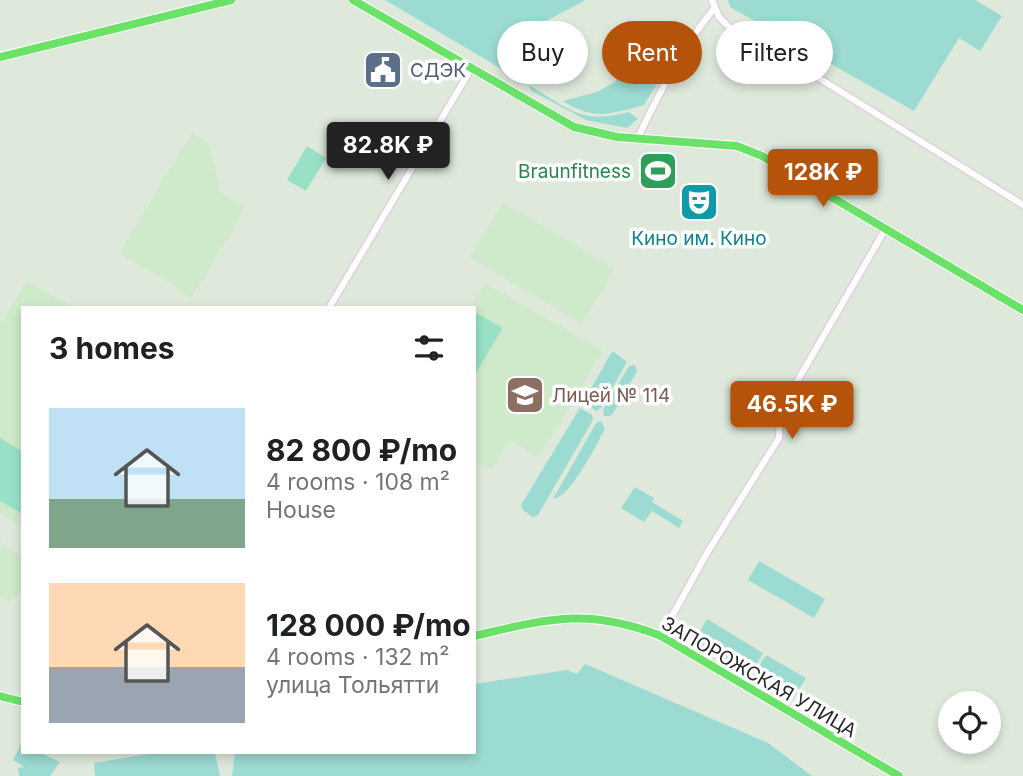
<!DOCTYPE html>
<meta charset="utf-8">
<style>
body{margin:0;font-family:Inter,sans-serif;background:#f2f2f2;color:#202124;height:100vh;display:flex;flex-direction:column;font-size:26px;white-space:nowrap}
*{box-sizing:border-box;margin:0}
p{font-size:23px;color:#757577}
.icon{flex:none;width:38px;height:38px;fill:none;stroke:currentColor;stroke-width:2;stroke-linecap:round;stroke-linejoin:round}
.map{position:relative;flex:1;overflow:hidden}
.side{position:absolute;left:21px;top:306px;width:455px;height:448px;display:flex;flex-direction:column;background:#fff;border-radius:0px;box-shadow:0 4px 10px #0003}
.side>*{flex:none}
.guide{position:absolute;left:497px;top:21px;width:420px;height:63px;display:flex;gap:14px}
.controls{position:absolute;left:938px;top:691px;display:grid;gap:14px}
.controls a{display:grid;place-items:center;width:63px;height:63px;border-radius:50%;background:#fff;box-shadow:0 4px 10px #0003;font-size:35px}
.price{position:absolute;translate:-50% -60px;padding:0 16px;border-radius:7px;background:#b45309;color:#fff;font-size:23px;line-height:46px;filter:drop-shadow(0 2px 4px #0008)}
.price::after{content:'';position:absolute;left:50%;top:42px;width:21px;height:16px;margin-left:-10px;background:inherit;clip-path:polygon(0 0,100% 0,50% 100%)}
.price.selected{background:#222;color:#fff}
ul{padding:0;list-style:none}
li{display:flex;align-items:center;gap:21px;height:175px;padding:0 28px}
li span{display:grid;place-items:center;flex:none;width:196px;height:140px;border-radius:0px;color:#555}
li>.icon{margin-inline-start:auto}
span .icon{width:84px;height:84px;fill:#fffc;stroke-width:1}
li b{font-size:30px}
h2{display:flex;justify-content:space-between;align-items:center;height:84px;padding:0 28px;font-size:30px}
.pill{padding:0 24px;border-radius:32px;background:#fff;box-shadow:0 4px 10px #0003;font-size:24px;line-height:63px}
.pill.selected{background:#b45309;color:#fff}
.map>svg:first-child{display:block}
.education{fill:#cfe9cb}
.green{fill:#9cdbd2}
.pitch{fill:#98e1c7}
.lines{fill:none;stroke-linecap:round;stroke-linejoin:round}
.minor-casing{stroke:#dfd0df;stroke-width:9}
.major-casing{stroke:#fff;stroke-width:10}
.minor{stroke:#fff;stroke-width:6}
.major{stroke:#6ae267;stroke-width:8}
.labels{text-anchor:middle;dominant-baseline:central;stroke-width:7;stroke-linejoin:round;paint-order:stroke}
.service-label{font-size:19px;fill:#4e5e75;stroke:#fff;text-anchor:start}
.leisure-label{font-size:19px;fill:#27864d;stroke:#fff;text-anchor:end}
.culture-label{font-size:19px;fill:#0d838f;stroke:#fff}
.education-label{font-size:19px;fill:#785e54;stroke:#fff;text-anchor:start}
.street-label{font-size:19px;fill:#282828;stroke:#fff}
</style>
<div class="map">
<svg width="1023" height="776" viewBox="0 0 1023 776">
<rect width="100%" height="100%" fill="#dee9db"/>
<g class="education">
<path d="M192 133 209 143 220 192 246 207 191 299 177 290 176 286 119 253Z"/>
<path d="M503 202 615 269 582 324 470 257Z"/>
<path d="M27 281 74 308H23V527L0 514V324Z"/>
<path d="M485 283 603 351 539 457 510 440 491 470 474 460V308H471Z"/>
<path d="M0 542 23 557V587L16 598 8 601 0 597Z"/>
</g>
<g class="green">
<path d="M385 0H586L523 33 537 58 505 71Z"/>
<path d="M728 0H975L1002 16 980 51 959 38 914 111 730 7Z"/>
<path d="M628 65 657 84 644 105C608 114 596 121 563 101L597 92 615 82Z"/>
<path d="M529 85C569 109 581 125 629 112L638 119 627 128 586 120 530 90Z"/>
<path d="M614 352 627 362 601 408 596 411 584 401 611 353Z"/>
<path d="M635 365 637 371 614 412 610 416H604L603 410 629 366Z"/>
<path d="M580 408 592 415 593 420 538 515 533 517 523 510 521 505Z"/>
<path d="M601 421 605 429C595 446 572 496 553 499L596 423Z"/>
<path d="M635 487 654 498 652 502 683 521 679 528 652 511 644 522 621 508Z"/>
<path d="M759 561 825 599 814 618 748 580Z"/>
<path d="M707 619 763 653 751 674 694 642Z"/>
<path d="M766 655 806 678 793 699 753 676Z"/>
<path d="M585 664 768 743 812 776H232L235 753 474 752V684L567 670 577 674Z"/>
<path d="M22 742 23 752 41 753 60 762 50 776H19L18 768 24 767 13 760Z"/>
<path d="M161 752 215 753 220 776H95L94 763Z"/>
</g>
<g class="pitch">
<path d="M307 146 326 158 306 191 287 180Z"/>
<path d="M474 312 503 328 474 376Z"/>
<path d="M0 438 23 452V514L0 501Z"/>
</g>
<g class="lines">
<g class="minor-casing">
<g id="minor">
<path d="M712 0 719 17 730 28 822 80 1023 205"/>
<path d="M637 139C659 95 682 46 714 9"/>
<path d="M329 308 471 69"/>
<path d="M661 636 707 553 779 438 780 411 886 228"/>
</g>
</g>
<g class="major-casing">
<g id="major">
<path d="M353 0 574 127 617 137 737 146 762 156 1023 310"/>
<path d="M0 57 231 0"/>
<path d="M474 636C548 619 587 607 661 636L899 776"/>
<path d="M0 696 23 702"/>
</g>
</g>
<use href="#minor" class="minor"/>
<use href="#major" class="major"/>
</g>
<defs>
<g id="civic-square" transform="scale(2.0125)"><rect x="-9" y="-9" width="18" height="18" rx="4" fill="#5c6f8a" stroke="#fff"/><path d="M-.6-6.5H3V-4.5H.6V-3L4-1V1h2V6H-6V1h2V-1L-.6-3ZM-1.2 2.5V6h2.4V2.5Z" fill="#fff"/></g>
<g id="stadium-square" transform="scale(2.0125)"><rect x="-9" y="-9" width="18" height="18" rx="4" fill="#2e9e5b" stroke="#fff"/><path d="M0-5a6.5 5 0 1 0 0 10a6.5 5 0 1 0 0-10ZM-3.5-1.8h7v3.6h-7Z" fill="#fff"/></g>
<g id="theatre-square" transform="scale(2.0125)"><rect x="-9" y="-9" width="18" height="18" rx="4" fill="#0f9aa8" stroke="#fff"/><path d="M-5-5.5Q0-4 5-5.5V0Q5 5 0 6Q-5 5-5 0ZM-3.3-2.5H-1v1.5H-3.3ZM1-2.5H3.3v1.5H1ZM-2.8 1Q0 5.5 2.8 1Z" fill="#fff"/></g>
<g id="school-square" transform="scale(2.0125)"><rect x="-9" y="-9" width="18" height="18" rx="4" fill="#8d6e63" stroke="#fff"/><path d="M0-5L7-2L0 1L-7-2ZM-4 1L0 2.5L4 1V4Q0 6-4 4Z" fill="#fff"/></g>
</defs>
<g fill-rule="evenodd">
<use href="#civic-square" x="383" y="70"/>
<use href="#stadium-square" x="658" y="171"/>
<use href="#theatre-square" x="699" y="202"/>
<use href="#school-square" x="525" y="395"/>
</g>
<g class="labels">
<g class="service-label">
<text x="410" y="70">СДЭК</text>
</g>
<g class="leisure-label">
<text x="631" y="171">Braunfitness</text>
</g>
<g class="culture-label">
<text x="699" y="238">Кино им. Кино</text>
</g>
<g class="education-label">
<text x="552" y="395">Лицей № 114</text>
</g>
<g class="street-label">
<text transform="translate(759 677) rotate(30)">ЗАПОРОЖСКАЯ УЛИЦА</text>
</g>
</g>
</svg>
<div class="controls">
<a><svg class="icon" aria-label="locate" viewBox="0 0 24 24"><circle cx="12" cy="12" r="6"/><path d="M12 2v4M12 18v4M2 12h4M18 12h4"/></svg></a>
</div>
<b class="price selected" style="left:388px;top:182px">82.8K ₽</b>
<b class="price" style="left:823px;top:209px">128K ₽</b>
<b class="price" style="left:792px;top:441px">46.5K ₽</b>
<div class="guide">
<a class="pill">Buy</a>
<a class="pill selected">Rent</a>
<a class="pill">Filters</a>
</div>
<section class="side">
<h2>3 homes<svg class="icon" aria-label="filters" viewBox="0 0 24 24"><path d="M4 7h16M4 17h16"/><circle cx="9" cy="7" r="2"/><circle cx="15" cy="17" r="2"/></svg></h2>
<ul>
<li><span style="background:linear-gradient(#bfe0f5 65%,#7fa58c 0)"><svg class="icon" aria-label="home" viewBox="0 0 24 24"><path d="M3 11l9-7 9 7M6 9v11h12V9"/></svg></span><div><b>82 800 ₽/mo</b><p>4 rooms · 108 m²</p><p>House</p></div></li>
<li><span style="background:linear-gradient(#ffd9b3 60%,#9aa5b1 0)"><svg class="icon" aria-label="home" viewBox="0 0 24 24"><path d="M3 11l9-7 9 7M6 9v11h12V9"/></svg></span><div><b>128 000 ₽/mo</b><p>4 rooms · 132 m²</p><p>улица Тольятти</p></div></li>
</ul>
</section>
</div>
